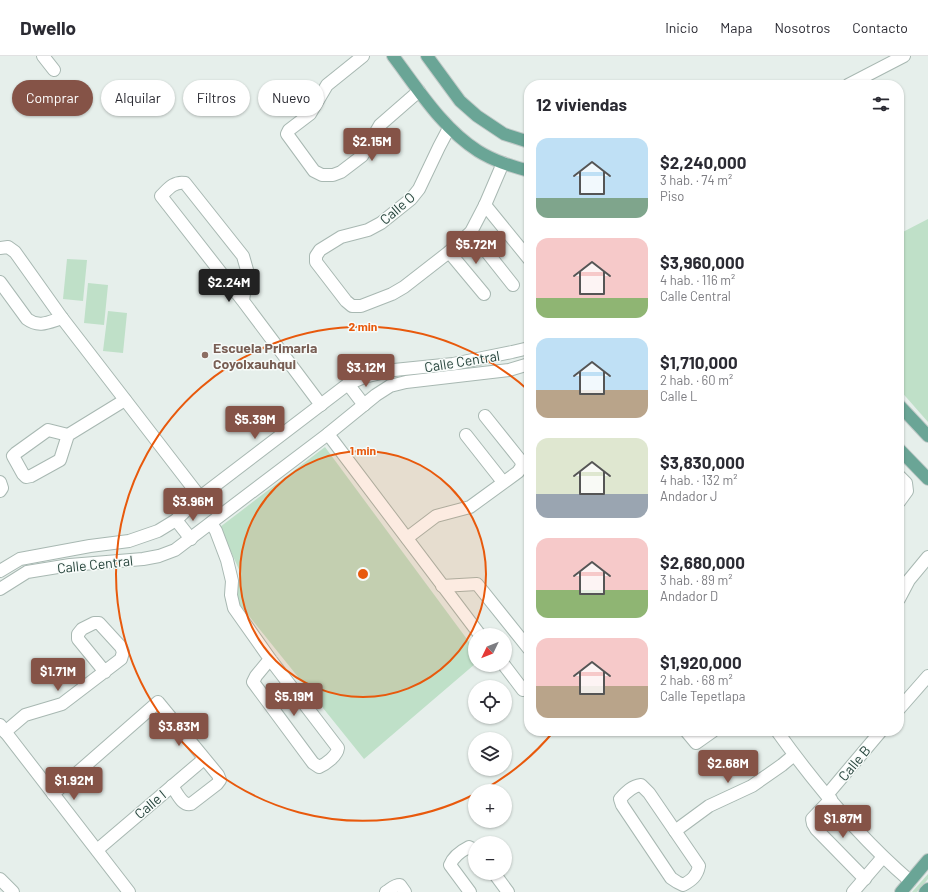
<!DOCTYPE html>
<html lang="es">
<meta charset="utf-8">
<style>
body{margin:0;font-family:Barlow,sans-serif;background:#f7f7f7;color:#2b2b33;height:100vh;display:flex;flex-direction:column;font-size:15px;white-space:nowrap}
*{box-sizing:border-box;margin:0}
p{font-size:13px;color:#7c7c81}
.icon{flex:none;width:22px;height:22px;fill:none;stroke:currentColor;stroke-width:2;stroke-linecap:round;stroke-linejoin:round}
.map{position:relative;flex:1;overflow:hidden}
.panel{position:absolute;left:524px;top:24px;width:380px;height:656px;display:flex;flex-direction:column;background:#fff;border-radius:16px;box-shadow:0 1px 3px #0004}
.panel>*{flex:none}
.top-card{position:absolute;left:12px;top:24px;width:380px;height:36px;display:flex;gap:8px}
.needle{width:26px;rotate:227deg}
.controls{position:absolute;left:468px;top:572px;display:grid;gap:8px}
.controls a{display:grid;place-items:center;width:44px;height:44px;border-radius:50%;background:#fff;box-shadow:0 1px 3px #0004;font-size:20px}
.price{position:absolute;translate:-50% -34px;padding:0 9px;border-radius:4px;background:#855347;color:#fff;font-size:13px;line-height:26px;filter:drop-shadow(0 1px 2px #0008)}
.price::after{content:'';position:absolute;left:50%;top:24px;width:12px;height:9px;margin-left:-6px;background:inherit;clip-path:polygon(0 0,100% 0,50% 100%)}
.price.active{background:#222;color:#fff}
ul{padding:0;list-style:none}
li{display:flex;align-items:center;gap:12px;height:100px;padding:0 12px}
li span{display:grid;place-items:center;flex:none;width:112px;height:80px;border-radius:12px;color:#555}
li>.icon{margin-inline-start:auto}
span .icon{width:48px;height:48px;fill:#fffc;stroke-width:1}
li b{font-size:17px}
h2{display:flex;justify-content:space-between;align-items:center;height:48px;padding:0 12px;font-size:17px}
.pill{padding:0 14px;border-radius:18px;background:#fff;box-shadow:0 1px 3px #0004;font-size:14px;line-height:36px}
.pill.active{background:#855347;color:#fff}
header{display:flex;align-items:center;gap:24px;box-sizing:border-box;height:56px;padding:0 20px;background:#fff;border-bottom:1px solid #e1e1e2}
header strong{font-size:19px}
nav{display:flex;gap:22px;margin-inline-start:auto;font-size:14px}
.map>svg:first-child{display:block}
.green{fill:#bfe0c8}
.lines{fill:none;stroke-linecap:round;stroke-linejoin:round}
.minor-casing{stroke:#a8b8b2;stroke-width:14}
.major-casing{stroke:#c2cac8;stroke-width:14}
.minor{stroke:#fff;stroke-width:12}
.major{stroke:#6aa596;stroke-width:12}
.ring{fill:none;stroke:#e8590c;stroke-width:2}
.education-dot{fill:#8d6e63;stroke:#f7fbf9;stroke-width:1.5}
.labels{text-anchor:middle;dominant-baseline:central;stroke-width:3;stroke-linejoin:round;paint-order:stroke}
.street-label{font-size:14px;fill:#24423a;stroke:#f7fbf9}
.education-label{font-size:14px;font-weight:bold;fill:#785e54;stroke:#f7fbf9;text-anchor:start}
.centre{fill:#e8590c;stroke:#f7fbf9;stroke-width:2}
.ring-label{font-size:12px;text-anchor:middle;font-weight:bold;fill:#e8590c;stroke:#f7fbf9;stroke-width:3;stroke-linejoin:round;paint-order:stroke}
</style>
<header>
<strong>Dwello</strong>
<nav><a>Inicio</a><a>Mapa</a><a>Nosotros</a><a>Contacto</a></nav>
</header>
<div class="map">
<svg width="928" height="836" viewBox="0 0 928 836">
<rect width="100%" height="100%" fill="#e6efeb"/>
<g class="green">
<path d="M928 163V366L899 333V178Z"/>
<path d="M67 203 87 204 83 245 63 243Z"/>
<path d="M88 227 108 229 104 269 84 267Z"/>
<path d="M108 255 127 257 123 297 103 295Z"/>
<path d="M325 391 475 594V608L364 703 232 539 241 518 220 471Z"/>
<path d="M928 818V823L917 836H912Z"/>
</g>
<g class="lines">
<g class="minor-casing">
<g id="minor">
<path d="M43 0 54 14"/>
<path d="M363 0 327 29 310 58 289 74 287 78 314 115 322 119H333L341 116 362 100 380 69 419 35"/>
<path d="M848 29 904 0"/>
<path d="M449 72 439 91 419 133 411 143 381 167 368 174 341 181 320 194 316 200V206L346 245 352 250H361L392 238 404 231 449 196 471 176 485 149 503 107"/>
<path d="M485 149 529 203"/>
<path d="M471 176 513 229"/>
<path d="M0 192 8 191 15 196 62 262 200 441"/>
<path d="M449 196 484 238"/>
<path d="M0 226 27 263C39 272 49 266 62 262"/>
<path d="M243 245 247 214 243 200 185 127C174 125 168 133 161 140L243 245 321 349"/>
<path d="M348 328 364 349"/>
<path d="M328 378 480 579"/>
<path d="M68 379 48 374 16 397 13 400 23 418 26 421 31 420 60 404 68 379 125 344"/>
<path d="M466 379 503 426"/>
<path d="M899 420 906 427 907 435 899 446"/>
<path d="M0 426 2 432 0 435"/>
<path d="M176 464 191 483"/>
<path d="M211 467 216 475 227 504 232 525 231 539 234 552 270 603 338 692C337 700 326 708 319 711L313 707 253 626 256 620 270 603"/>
<path d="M407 482 436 460 470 451 518 416 522 410 521 405 485 360"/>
<path d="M0 515 20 503 90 490 129 485 158 475 176 464 200 441 348 328 364 321 394 314 453 308 512 296 529 292"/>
<path d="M442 530 477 528 529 593"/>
<path d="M0 533 27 516 70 509 143 503 159 500 175 494 328 378 376 339 390 330 406 326 509 314 529 308"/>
<path d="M899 543 909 524 928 501"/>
<path d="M504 609 523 634"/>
<path d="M899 653 928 620"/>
<path d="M0 669 129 836"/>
<path d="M686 675 696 687 713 675"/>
<path d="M777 675C815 728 861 783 910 825"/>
<path d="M5 676 25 659 62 648 121 603 123 596 121 591 99 567H94L82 573 78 578V583L105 616"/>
<path d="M641 729 649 737 699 810C697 820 692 824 683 829L677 826 671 822 622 749 620 743C626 736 632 730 641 729Z"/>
<path d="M53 738 158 646 218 719 220 724 217 728 191 748C182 750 177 737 172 730"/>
<path d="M827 739 881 675"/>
<path d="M831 743 812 763 813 768 816 773 865 823"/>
<path d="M675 775 709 750 752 730 782 709 794 699"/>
<path d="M97 794 204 703"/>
<path d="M494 817 508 836"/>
<path d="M0 823 13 836"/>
<path d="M386 836C391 833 394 829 400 829L405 836"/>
<path d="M470 836 450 809C453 801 461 795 469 791L475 794"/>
<path d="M853 836 883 801"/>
</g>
</g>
<g class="major-casing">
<g id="major">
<path d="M393 0C418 33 442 72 478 95 494 105 511 110 529 115"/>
<path d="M427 0 460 45 477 60 504 78 529 86"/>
<path d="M899 349 928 380"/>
<path d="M899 393 928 423"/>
<path d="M901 836 928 804"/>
<path d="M925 836 928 833"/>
</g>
</g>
<use href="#minor" class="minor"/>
<use href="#major" class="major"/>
</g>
<circle cx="363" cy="518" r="123" fill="#e8590c" fill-opacity=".12"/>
<g class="ring">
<circle cx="363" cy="518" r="123"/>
<path d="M554 675A247 247 0 0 1 483 734M473 739A247 247 0 1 1 528 334"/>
</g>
<circle class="education-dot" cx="205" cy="299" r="4"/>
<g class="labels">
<g class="street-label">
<text transform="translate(397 152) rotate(-41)">Calle O</text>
<text transform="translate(462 305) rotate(-9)">Calle Central</text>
<text transform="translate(95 508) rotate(-6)">Calle Central</text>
<text transform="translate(854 707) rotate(-50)">Calle B</text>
<text transform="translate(150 748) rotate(-40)">Calle I</text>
</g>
<g class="education-label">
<text x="213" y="291">Escuela Primaria<tspan x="213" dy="16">Coyolxauhqui</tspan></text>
</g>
</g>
<circle cx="363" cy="518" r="6" class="centre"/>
<g class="ring-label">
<text x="363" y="275">2 min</text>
<text x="363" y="399">1 min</text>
</g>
</svg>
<div class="controls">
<a><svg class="needle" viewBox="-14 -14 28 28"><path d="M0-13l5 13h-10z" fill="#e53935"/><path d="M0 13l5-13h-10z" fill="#7c7c81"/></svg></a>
<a><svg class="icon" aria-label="locate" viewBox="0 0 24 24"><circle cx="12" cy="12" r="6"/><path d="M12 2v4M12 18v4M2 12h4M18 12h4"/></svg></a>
<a><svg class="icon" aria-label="layers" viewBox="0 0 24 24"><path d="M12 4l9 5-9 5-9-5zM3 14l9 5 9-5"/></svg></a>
<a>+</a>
<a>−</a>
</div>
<b class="price" style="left:372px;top:106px">$2.15M</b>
<b class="price" style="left:476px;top:209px">$5.72M</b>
<b class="price active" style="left:229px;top:247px">$2.24M</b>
<b class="price" style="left:366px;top:332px">$3.12M</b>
<b class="price" style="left:255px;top:384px">$5.39M</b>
<b class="price" style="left:193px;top:466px">$3.96M</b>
<b class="price" style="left:58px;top:636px">$1.71M</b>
<b class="price" style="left:294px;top:661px">$5.19M</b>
<b class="price" style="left:179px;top:691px">$3.83M</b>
<b class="price" style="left:728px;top:728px">$2.68M</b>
<b class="price" style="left:74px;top:745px">$1.92M</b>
<b class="price" style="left:843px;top:783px">$1.87M</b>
<div class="top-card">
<a class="pill active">Comprar</a>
<a class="pill">Alquilar</a>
<a class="pill">Filtros</a>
<a class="pill">Nuevo</a>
</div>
<section class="panel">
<h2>12 viviendas<svg class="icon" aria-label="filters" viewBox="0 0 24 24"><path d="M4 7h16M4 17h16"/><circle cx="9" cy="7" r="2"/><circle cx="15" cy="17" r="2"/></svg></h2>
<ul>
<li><span style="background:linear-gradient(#bfe0f5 75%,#7fa58c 0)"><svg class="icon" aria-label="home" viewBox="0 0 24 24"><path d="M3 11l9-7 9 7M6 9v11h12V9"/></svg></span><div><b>$2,240,000</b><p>3 hab. · 74 m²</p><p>Piso</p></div></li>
<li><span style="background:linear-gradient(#f6c9c9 75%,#8fb573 0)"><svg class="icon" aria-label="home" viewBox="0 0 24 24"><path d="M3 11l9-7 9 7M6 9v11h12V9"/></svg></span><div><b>$3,960,000</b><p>4 hab. · 116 m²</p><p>Calle Central</p></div></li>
<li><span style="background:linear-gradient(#bfe0f5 65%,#b9a48a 0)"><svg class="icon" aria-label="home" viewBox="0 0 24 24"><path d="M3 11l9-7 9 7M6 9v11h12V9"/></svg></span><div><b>$1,710,000</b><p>2 hab. · 60 m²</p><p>Calle L</p></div></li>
<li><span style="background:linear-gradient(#dfe7d0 70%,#9aa5b1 0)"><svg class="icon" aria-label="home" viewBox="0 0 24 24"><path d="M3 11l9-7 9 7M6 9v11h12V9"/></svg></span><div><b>$3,830,000</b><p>4 hab. · 132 m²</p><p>Andador J</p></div></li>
<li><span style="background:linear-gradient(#f6c9c9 65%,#8fb573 0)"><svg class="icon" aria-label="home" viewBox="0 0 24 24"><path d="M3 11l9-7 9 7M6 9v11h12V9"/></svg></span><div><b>$2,680,000</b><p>3 hab. · 89 m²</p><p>Andador D</p></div></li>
<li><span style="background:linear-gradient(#f6c9c9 60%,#b9a48a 0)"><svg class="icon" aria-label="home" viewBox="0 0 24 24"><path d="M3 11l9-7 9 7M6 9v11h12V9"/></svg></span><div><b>$1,920,000</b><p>2 hab. · 68 m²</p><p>Calle Tepetlapa</p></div></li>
</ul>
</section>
</div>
